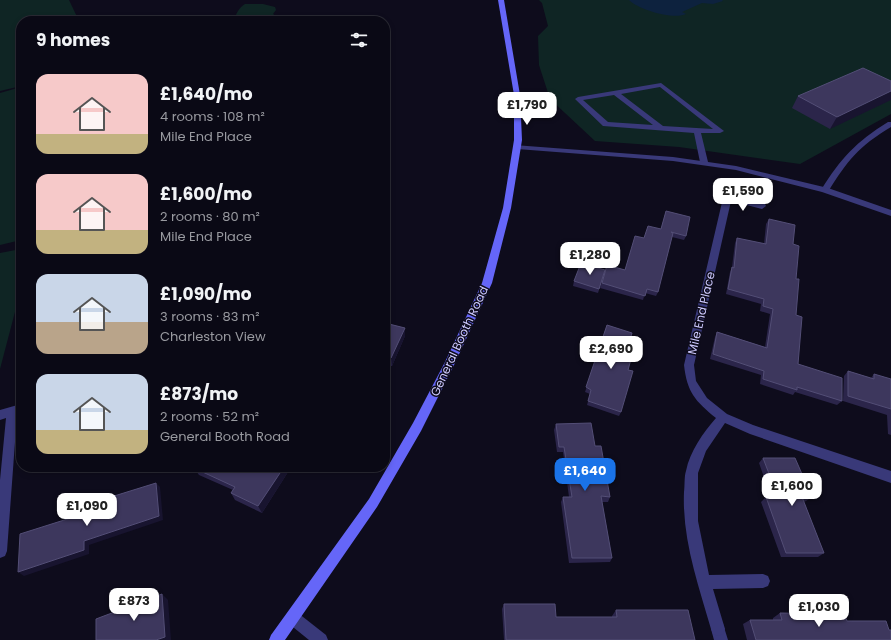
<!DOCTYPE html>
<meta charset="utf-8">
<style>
body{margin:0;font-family:Poppins,sans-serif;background:#181722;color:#f1f3f6;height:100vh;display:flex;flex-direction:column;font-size:15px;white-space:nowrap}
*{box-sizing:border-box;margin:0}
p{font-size:13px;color:#999aa0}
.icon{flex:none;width:22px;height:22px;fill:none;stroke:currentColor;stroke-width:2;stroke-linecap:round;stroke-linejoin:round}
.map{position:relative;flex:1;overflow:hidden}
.side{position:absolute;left:16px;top:16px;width:374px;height:456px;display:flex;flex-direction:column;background:#0a0915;border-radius:16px;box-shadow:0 2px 6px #0003,0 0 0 1px #2a2a34}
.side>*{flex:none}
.price{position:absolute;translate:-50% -34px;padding:0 9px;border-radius:8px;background:#fff;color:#222;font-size:13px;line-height:26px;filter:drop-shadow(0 1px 2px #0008)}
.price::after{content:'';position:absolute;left:50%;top:24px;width:12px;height:9px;margin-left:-6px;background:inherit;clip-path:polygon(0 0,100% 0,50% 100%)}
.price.active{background:#1a73e8;color:#fff}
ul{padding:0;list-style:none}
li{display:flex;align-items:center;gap:12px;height:100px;padding:0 20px}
li span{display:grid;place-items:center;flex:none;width:112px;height:80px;border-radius:12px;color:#555}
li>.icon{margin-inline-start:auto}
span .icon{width:48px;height:48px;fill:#fffc;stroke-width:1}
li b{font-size:17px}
h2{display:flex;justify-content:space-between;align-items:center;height:48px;padding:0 20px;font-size:17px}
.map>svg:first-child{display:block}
.green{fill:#0f2524}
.water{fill:#0d223e}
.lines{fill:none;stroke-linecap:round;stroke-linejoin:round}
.lane{fill:#393979;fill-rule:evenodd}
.street{fill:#393979;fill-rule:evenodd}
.secondary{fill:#6566f8;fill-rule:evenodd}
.wall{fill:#2b254a}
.shaded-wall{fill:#18142f}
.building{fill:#3d375d;stroke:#534e76}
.labels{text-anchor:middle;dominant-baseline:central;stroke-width:3;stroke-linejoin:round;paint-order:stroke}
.street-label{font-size:12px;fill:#cdc9fd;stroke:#0e0c1c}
</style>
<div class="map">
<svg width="891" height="640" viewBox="0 0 891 640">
<rect width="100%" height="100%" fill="#0e0c1c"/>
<g class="green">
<path d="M0 0H69L79 21H21V86L0 91Z"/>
<path d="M539 0H891V114L800 164 679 147 595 141 550 99 539 65 538 36 548 26 542 3Z"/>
<path d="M245 4H263L275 7 276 10 273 14 282 21H235C235 14 239 8 245 4Z"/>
<path d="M21 87V240L0 245V93Z"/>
<path d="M21 249V306L16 308 0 369V253Z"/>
</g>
<path class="water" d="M629 0H722L723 1 713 4 702 3 682 12 686 14C674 20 639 10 629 0Z"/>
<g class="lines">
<g class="lane">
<path d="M661 83 724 131 720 133H701L708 162 707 164H701L700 162 694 133 603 126 575 99 578 97ZM660 87 713 129 663 126 621 94ZM614 95 653 125 608 122 583 100Z"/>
<path d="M888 122H891V127C859 146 847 161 828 192H822L821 190C841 158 856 142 888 122Z"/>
<path d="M718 622 723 624 728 640H714L711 629 713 624Z"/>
</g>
<g class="street">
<path d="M514 145 673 157 736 166 828 188 891 210V216L822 192 736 170 673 161 517 149H514Z"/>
<path d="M729 187 733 190 732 196 765 204 766 206 762 209 731 201 694 365 696 381 707 398 727 414 753 425 891 471V483L750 434 725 423 706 451 698 473V521L709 575 763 574 768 576 770 581 768 586 763 588 713 589 725 629 723 634 718 636 713 634 711 629C698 584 682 539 684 492 685 485 684 477 686 471 690 451 703 433 716 418 695 401 687 392 684 365L723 198 725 190Z"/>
<path d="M21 404V414L17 415 7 551 5 556 0 558V480L6 418 0 420V410Z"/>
<path d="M293 611 298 613 326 635 328 640H309L288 623 286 618 288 613Z"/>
</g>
<path class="secondary" d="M498 0H504L520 95 522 140 511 208 492 283 455 363 421 431 377 507 285 640H269L271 635 369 499 413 423 445 362 482 283 503 208 514 140V95Z"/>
</g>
<g class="wall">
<path d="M891 81 830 129 792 108 798 96Z"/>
<path d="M666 211 686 236 684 240 672 237 658 292 656 296 645 293 643 300 600 288 607 265 625 270 661 229Z"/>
<path d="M769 219 793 244 796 279V315L798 364 842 401 837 405 795 392 793 395 760 384 761 375 710 359 715 337 717 332 765 347 770 314 760 311 761 304 726 294 730 272 732 267 735 243 737 238 764 244 766 224Z"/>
<path d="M605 270 598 293 573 286 574 281Z"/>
<path d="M385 323 405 336 392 366 385 365Z"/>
<path d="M607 325 627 350 628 370 621 412 619 416 587 405 590 394 585 392Z"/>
<path d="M848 371 871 378 874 374 891 379V435L888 434 887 415 843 401 844 376Z"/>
<path d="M556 424 595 446 610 497 608 502H602L612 558 610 562 569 563 561 502 563 497H569L563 452H557L554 430Z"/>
<path d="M763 458 812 497 806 501 804 502 824 553 818 557H781L761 502 766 497H771L759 463Z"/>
<path d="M196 467H286L288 472 262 513 235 500 231 493 233 490 199 475 194 468Z"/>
<path d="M504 604 556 617H612V616L616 610 695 640H504L502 609Z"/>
<path d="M780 613 847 621 891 640H747L743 624 750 620H773V618Z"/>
</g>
<g class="shaded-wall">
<path d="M891 91V100L830 129 837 117Z"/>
<path d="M405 328V336L392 366 391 358Z"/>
<path d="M21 361V366L17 362Z"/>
<path d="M284 467H286L288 472 262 513 258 506Z"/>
<path d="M156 483 160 487 163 520 89 545V554L24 576 18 572Z"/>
<path d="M162 594 168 600 171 640H156Z"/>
</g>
<g class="building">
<path d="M863 68 891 81V91L837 117 798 96Z"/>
<path d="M666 211 690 217 686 236 671 232 673 233 658 292 647 289 645 296 602 283 607 265 625 270 635 236 644 238 648 226 661 229Z"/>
<path d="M769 219 795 225 793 244 799 246 796 279H799L796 315 802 317 798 364 842 378V401L797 387V390L763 379 764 371 713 354 717 332 767 348 773 309 763 306 764 299 728 289 732 267 734 268 737 238 766 244Z"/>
<path d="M581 263 605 270 599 289 574 281Z"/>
<path d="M385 323 405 328 391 358 385 357Z"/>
<path d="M607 325 632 333 627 350 633 352 628 370 633 371 621 412 588 401 591 390 586 387Z"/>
<path d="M21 347V361L17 362Z"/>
<path d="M848 371 874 379V374L891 379V409L848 396Z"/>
<path d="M591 423 595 446H601L610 497 601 496 612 558H572L563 497H572L564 447H559L556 424Z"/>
<path d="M763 458H795L812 497H802L824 553H786L766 497H778Z"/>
<path d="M196 467H284L258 506 231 493 235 487 194 468Z"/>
<path d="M156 483 159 516 84 541V550L18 572 20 534 99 509 98 501Z"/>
<path d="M162 594 165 637 156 640H96V619Z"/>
<path d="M504 604H555L556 617H617L616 610H688L695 640H506Z"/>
<path d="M780 613 844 614 847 621H886L889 630H891V640H756L750 620H782Z"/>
</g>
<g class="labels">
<g class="street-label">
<text transform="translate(701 313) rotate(-77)">Mile End Place</text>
<text transform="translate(459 341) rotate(-65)">General Booth Road</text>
</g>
</g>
</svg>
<b class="price" style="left:527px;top:126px">£1,790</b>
<b class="price" style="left:743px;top:212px">£1,590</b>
<b class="price" style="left:590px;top:276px">£1,280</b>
<b class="price" style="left:611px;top:370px">£2,690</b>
<b class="price active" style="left:585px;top:492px">£1,640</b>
<b class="price" style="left:792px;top:507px">£1,600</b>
<b class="price" style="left:87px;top:527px">£1,090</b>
<b class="price" style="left:134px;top:622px">£873</b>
<b class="price" style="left:819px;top:628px">£1,030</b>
<section class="side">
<h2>9 homes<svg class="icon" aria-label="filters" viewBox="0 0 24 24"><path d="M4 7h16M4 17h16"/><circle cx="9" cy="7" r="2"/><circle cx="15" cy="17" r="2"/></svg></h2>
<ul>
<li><span style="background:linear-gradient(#f6c9c9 75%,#c2b280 0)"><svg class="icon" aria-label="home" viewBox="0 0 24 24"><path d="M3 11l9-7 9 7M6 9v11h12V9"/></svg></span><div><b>£1,640/mo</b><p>4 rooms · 108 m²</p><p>Mile End Place</p></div></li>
<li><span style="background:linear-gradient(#f6c9c9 70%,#c2b280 0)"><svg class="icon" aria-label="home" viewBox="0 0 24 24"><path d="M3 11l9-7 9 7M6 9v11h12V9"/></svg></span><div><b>£1,600/mo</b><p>2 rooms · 80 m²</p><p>Mile End Place</p></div></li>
<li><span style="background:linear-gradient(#c9d6e8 60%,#b9a48a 0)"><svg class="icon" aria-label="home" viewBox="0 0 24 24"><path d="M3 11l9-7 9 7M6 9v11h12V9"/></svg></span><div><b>£1,090/mo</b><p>3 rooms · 83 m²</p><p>Charleston View</p></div></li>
<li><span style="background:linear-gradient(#c9d6e8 70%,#c2b280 0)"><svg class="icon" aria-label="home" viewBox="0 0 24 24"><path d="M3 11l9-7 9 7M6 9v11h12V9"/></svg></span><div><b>£873/mo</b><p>2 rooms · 52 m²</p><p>General Booth Road</p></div></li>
</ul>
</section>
</div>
